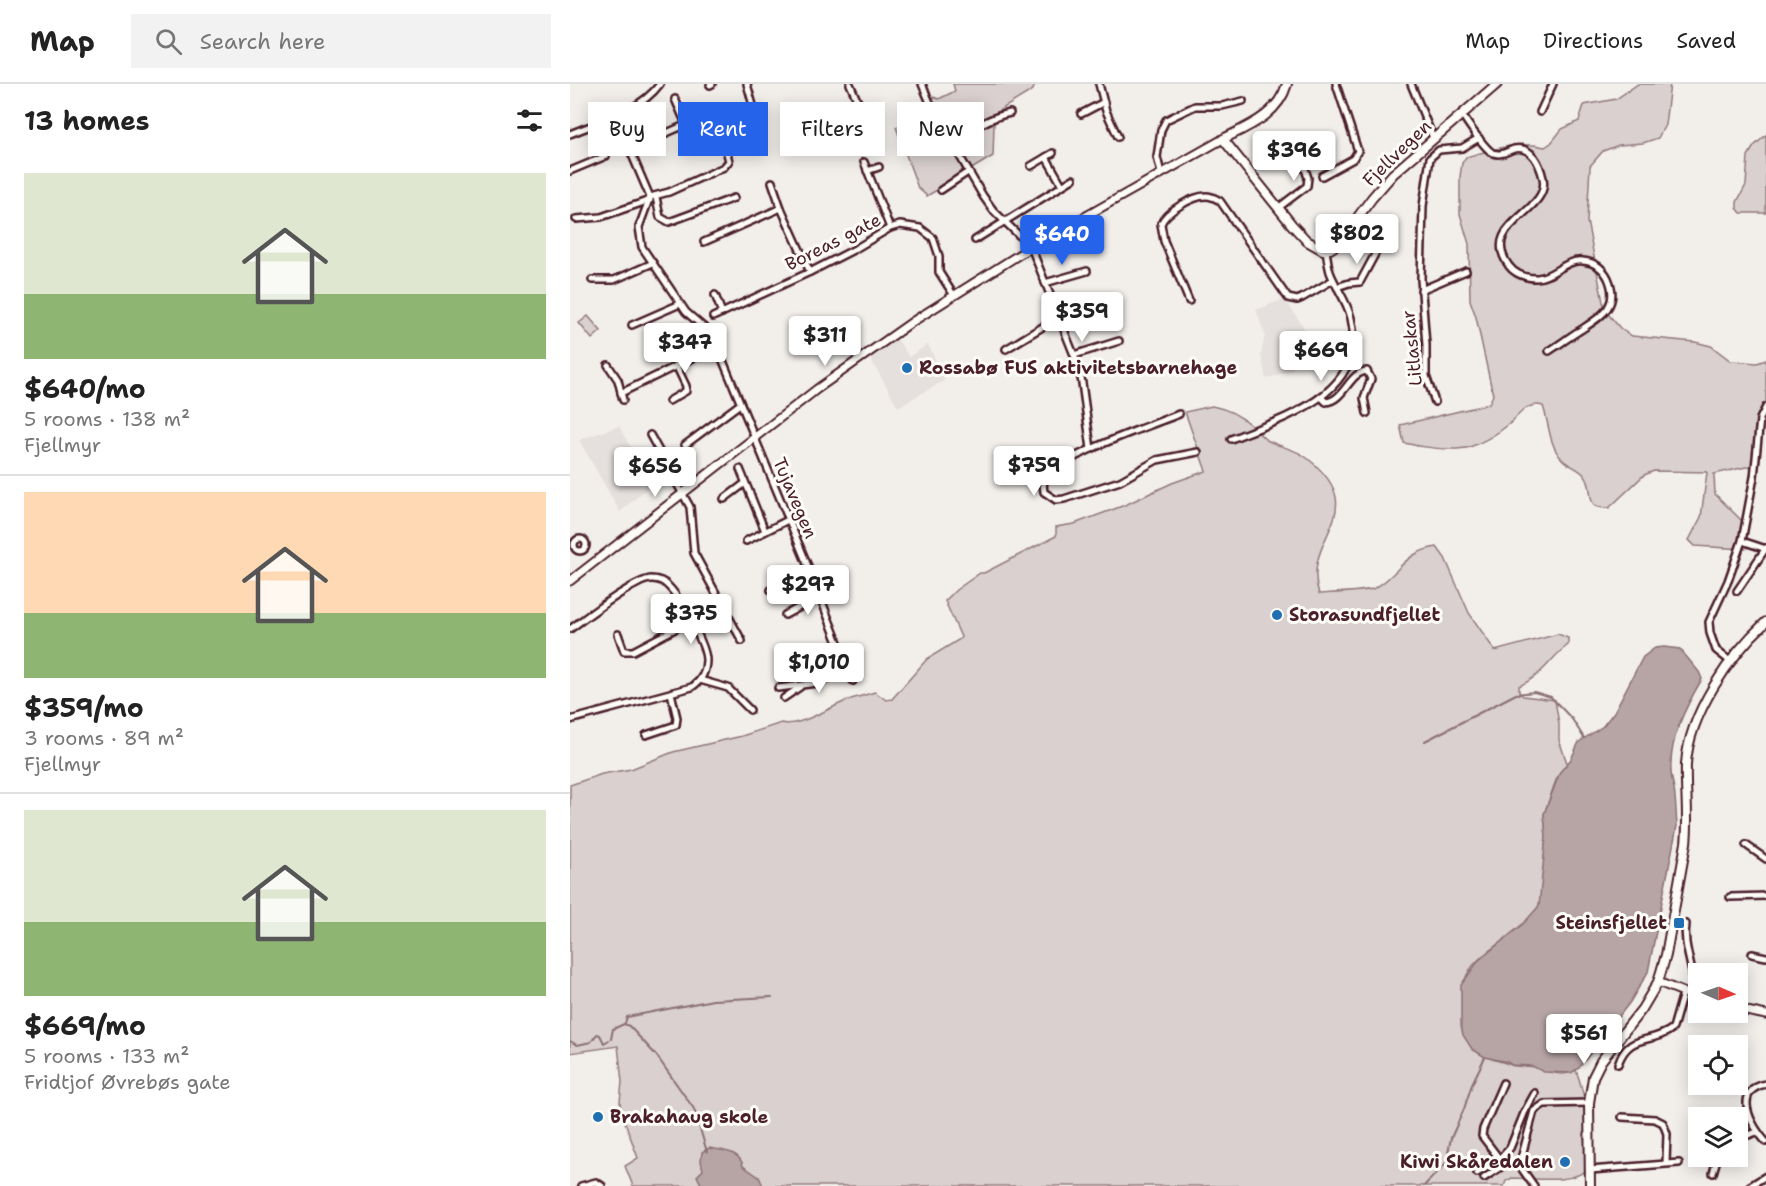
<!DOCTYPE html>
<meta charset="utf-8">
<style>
body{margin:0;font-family:"Shantell Sans",sans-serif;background:#f2f2f2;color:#222;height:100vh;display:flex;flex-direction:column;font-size:22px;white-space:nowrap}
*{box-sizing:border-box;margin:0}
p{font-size:20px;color:#767676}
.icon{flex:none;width:33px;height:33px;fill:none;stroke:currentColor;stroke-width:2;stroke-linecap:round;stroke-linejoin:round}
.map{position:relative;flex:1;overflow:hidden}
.details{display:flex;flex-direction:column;background:#fff;width:570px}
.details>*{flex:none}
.hud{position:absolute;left:18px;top:18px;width:570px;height:54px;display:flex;gap:12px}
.needle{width:39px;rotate:92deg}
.controls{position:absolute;left:1118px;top:879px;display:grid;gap:12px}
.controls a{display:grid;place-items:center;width:60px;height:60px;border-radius:0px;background:#fff;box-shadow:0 3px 15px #0003;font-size:30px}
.price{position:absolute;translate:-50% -51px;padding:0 14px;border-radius:6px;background:#fff;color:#222;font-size:20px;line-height:39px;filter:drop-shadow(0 2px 3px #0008)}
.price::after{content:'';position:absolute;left:50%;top:36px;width:18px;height:14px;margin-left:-9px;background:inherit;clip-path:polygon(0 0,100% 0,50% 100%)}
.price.on{background:#2563eb;color:#fff}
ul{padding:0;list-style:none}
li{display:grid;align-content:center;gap:12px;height:318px;padding:0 24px}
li+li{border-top:2px solid #e0e0e0}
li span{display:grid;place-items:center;height:186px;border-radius:0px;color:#555}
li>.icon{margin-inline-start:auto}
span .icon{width:108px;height:108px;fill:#fffc;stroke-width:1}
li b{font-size:26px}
h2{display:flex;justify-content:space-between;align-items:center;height:72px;padding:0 24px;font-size:26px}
.pill{padding:0 21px;border-radius:0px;background:#fff;box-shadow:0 3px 15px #0003;font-size:21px;line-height:54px}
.pill.on{background:#2563eb;color:#fff}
header{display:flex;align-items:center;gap:36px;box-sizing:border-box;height:84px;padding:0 30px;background:#fff;border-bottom:2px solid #e0e0e0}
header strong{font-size:28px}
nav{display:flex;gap:33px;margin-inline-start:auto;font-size:21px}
.search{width:420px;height:54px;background:#f2f2f2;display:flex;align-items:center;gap:15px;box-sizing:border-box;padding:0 21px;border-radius:0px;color:#767676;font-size:22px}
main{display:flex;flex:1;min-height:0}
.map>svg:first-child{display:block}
.built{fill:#e5dfdd}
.green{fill:#d9d0cf;stroke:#92787d;stroke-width:1.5}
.water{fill:#b7a5a6;stroke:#8b6f75;stroke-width:1.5}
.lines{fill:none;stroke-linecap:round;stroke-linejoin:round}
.stream{stroke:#8b6f75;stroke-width:2}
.minor-casing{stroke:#4a1f2b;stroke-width:10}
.tertiary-casing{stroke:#4a1f2b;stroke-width:11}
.secondary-casing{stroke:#4a1f2b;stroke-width:12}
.minor{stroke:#fdfcf7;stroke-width:5}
.tertiary{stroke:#fdfcf7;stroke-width:7}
.secondary{stroke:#fdfcf7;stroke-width:8}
.poi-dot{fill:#1f6fb2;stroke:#fdfcf7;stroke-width:2}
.labels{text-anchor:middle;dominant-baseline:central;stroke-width:6;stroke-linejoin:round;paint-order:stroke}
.street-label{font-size:18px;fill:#4a1f2b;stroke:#fdfcf7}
.poi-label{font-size:18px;font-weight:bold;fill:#4a1f2b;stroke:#fdfcf7;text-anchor:start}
</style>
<header>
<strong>Map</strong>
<div class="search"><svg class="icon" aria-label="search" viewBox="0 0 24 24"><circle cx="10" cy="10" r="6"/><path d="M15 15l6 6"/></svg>Search here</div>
<nav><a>Map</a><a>Directions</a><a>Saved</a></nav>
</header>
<main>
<section class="details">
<h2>13 homes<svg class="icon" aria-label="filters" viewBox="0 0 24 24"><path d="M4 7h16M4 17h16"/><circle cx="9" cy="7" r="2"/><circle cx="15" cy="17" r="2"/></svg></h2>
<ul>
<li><span style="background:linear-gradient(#dfe7d0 65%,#8fb573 0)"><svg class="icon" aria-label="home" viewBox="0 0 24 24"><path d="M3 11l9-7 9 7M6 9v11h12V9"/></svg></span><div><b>$640/mo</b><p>5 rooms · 138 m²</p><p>Fjellmyr</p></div></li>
<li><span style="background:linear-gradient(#ffd9b3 65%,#8fb573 0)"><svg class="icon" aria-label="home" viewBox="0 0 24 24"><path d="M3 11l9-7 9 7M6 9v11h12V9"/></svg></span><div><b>$359/mo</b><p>3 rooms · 89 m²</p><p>Fjellmyr</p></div></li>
<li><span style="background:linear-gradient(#dfe7d0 60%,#8fb573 0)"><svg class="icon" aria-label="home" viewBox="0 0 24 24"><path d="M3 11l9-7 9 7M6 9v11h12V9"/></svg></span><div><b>$669/mo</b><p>5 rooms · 133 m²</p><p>Fridtjof Øvrebøs gate</p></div></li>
</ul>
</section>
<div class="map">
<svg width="1196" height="1102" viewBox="0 0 1196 1102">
<rect width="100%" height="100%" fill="#f2efeb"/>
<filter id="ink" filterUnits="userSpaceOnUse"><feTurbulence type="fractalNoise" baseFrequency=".0167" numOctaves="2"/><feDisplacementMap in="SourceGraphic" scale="12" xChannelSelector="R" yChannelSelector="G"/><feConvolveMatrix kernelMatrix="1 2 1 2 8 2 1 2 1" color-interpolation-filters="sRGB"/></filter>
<g filter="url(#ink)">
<g class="built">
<path d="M712 216 717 218 736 247 737 261 732 274 721 286 696 295 691 271 695 251 686 226Z"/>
<path d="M326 253 339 273 358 260 375 296 328 323 299 272Z"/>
<path d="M49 342 81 401 50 428 9 356Z"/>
</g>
<g class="green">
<path d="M383 0H465L463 6 427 28 424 40 423 72 357 112 348 104 326 43 365 29 357 11 369 15 385 7Z"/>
<path d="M1068 0H1100L1095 41 1088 54 1073 59 1049 61 1033 67 1020 82 1017 137 1033 218 1039 231 1050 244 1062 252 1125 258 1141 262 1161 277 1187 279 1196 276V326L1185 381 1144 390 1145 410 1175 440 1171 462 1175 465 1125 462 1119 456 1131 433 1137 388 1084 387 1074 391 1039 424C1012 425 1026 407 1015 392 1009 384 998 382 992 375 979 362 979 339 973 322 956 317 948 333 938 341 927 350 913 358 900 363 883 368 851 363 834 359L830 341 919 320 923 311 906 233 900 216 899 160 890 130V93L892 79 896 73C922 66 949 56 975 63L981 59 992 45 1009 37 1014 21 1046 15Z"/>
<path d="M1196 51V129H1171L1167 124V118L1176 101 1178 72 1184 62Z"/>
<path d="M18 232 31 247 22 255 9 239Z"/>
<path d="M642 322C658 325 670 331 682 342 687 346 690 351 695 355 708 363 725 364 737 374 806 428 730 453 749 510 760 509 797 508 805 504 831 489 833 468 867 463L875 474 899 529 925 567 988 550 998 554V561C978 576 974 591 949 602V608L953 612 985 616 989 640V656L997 679 986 696 974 730 976 752 971 816C961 849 903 866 895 896 893 906 901 952 902 965 907 967 910 970 915 972 922 976 934 978 941 981 949 984 958 981 965 983 978 988 994 994 1006 986 1018 1018 1019 1050 1020 1084 1000 1101 967 1094 942 1094L936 1097 934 1102H63L55 1082 68 1074 52 1030 50 1018 52 998 48 962 0 969V701L32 690 61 685 103 668 172 652 211 639C228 644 261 623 278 616 287 613 296 611 305 608L316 616 322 615 357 575 390 555 391 553 375 517 386 506 410 489H414L486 452V443L504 440 555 421 602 399 636 387 615 328Z"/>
</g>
<g class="water">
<path d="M1094 563 1110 565 1129 588 1132 595C1116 622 1099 655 1101 687 1101 693 1103 699 1104 705 1106 717 1106 730 1107 742L1078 888 1060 918 1009 984 1001 989 974 988 962 982 942 981 937 978 915 973 902 965 893 951 891 942V901L909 876 954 839 969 822 976 752 974 730 990 688 1001 675 1009 658 1033 642 1044 628 1073 573 1085 564Z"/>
<path d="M139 1064C153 1067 170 1067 173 1082L189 1093 193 1102H132L127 1092 133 1086 131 1077 132 1068Z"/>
</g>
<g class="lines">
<g class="stream">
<path d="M855 657 946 610 964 608 981 613 1002 635 1014 654"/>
<path d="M55 939 57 933 143 916 202 913"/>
<path d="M0 957 7 961 21 958 27 950 30 951 34 959 41 955 43 945 54 940 59 942 86 971 124 1025 137 1068"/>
<path d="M854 1102 876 1079 881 1054 894 1025 902 1000 915 973"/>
</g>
<g class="minor-casing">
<g id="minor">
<path d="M177 0 188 39"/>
<path d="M280 0 294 32"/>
<path d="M352 0 364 28 413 112 423 126 461 163 508 281 512 299 521 365"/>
<path d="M529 0 536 27 548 53"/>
<path d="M841 0 863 54"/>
<path d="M140 1 142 0"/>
<path d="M970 28 983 0"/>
<path d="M511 30 534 18"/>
<path d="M892 30C896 38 916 66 923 69 932 72 937 67 944 65 962 61 970 81 973 94 981 129 908 139 939 182 945 190 956 194 967 194 984 193 995 175 1013 177 1024 178 1033 184 1038 194 1051 223 1029 234 1009 247 999 253 989 261 979 267"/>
<path d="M45 31 80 113 69 143 72 163 116 228 138 247 144 255 242 492 283 597"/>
<path d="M0 50C31 37 69 28 90 0"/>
<path d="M382 60C400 45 418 34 440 29"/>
<path d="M60 65 115 41"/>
<path d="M476 73 492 101"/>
<path d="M294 78 320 144"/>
<path d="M461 82 483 69"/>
<path d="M0 87 36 72"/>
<path d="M297 87 309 83"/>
<path d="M591 89 587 73 591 46 596 36 625 22H652L673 17"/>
<path d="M752 92 783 75 788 67 766 0"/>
<path d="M202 98 211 124 240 188"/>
<path d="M371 106 398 88"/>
<path d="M80 113 99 108 154 83 159 77 156 66 148 59 132 63H126L105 15"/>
<path d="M86 113 90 133 99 138 164 114"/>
<path d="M708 124 737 102 738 94 730 69"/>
<path d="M6 135 31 133 80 116"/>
<path d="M405 156 503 95"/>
<path d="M134 158 211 124"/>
<path d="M22 196H44L83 179"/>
<path d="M475 199 517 187"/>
<path d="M767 203 779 199 790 198 811 159"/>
<path d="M851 206 896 187"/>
<path d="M145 211 152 229"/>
<path d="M619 217 594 157 591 140C595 128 623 112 636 112 642 112 645 114 650 117L718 214 727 216 732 214 763 196"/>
<path d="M143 233 240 188 285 165 320 144 330 141 350 144 363 154 369 172V188L383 210"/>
<path d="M62 241 110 220"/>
<path d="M436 265 489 233"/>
<path d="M504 271 549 257"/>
<path d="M38 281 48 296 53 316"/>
<path d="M51 309 147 262"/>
<path d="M751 313 756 318C775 316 779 288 797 287L801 295 794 314 797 329"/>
<path d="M99 317 116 307V302L106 281"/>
<path d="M865 318 856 292V261L851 195 853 122 860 74 869 66 892 64 909 54"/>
<path d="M609 330C582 341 489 372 475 395 473 399 473 403 474 408L486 416 494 415 550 397 587 376 628 368"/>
<path d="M80 351 120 423 124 469 172 557"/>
<path d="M661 355C714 334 799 310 781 234 777 217 766 204 760 188 758 181 757 173 756 166"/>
<path d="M115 361 170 320"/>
<path d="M170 385 195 447"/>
<path d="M154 415 174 400"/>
<circle cx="10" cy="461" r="6"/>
<path d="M176 457 218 436"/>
<path d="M1172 457 1196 465"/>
<path d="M201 506 240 486"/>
<path d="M1167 507 1196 464"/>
<path d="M215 531 250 512"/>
<path d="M0 545C15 534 67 494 82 495 88 495 95 498 99 503 110 514 136 561 136 576 136 587 131 597 122 603L0 636"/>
<path d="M48 550 54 567H63L120 537"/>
<path d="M1161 578 1146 566 1140 549 1139 538 1158 497 1172 457 1184 393 1190 335 1196 323"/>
<path d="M130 596 158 604 180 626"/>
<path d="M208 604 247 599 279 583"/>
<path d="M214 614 230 603"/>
<path d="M76 651 106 641 107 634 101 609"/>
<path d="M1176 761 1196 775"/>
<path d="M1160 813 1196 812"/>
<path d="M1116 840C1112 865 1127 888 1123 913"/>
<path d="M1182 870 1196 873"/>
<path d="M1048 980C1059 948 1082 961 1103 944L1113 909"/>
<path d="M933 999 913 1045 912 1052 934 1081"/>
<path d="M1196 1000C1162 1006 1181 1042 1196 1058"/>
<path d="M1150 1030V1034"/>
<path d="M1052 1033 1085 1035 1093 1039 1097 1050 1096 1079"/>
<path d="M1167 1055 1187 1048"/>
<path d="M1020 1086 1109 1079"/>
<path d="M907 1089 930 1075 940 1064 955 1027 965 1009"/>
<path d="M1143 1089 1148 1072"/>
<path d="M914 1094 934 1081 951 1079"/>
<path d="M11 1102 26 1098 32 1102"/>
<path d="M964 1102 952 1085 951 1075 964 1027 974 1020 1019 1019"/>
<path d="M1180 1102 1196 1092"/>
</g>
</g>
<g class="tertiary-casing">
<g id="tertiary">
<path d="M0 497 247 305 342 238 461 163 653 55"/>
<path d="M1088 898 1128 914"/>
<path d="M1167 925 1196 931"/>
</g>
</g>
<g class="secondary-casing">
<g id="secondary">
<path d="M717 0C708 31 679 42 653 55L722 141 737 157 753 166 760 165 768 160 802 114 823 90 927 0"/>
<path d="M1020 1102 1019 1019 1023 993 1031 977 1072 925 1088 898 1096 871 1116 759C1119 732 1115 706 1116 680 1119 630 1160 571 1196 538"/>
</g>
</g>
<use href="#minor" class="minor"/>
<use href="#tertiary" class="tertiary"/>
<use href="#secondary" class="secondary"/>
</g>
</g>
<g class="poi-dot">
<circle cx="337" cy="284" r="6"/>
<circle cx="707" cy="531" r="6"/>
<rect x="1103" y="833" width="12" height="12" rx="3"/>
<circle cx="28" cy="1033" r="6"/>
<circle cx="995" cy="1078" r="6"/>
</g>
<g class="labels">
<g class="street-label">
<text transform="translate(827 69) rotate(-44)">Fjellvegen</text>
<text transform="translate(263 158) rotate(-27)">Boreas gate</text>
<text transform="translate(842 264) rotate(-96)">Litlaskar</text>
<text transform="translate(225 414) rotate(67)">Tujavegen</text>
</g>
<g class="poi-label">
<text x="349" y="284">Rossabø FUS aktivitetsbarnehage</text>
<text x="719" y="531">Storasundfjellet</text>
<text x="1097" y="839" text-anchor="end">Steinsfjellet</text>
<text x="40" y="1033">Brakahaug skole</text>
<text x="983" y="1078" text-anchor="end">Kiwi Skåredalen</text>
</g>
</g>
</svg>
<div class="controls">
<a><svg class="needle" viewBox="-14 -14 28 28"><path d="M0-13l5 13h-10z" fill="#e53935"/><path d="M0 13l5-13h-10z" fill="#767676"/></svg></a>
<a><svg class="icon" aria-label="locate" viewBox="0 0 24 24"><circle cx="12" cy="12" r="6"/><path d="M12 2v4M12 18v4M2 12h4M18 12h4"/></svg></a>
<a><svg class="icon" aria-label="layers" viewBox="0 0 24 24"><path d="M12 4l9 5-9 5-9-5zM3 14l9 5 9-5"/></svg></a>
</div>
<b class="price" style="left:724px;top:98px">$396</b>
<b class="price" style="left:787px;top:181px">$802</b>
<b class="price on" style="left:492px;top:182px">$640</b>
<b class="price" style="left:512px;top:259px">$359</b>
<b class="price" style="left:255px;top:283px">$311</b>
<b class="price" style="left:115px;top:290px">$347</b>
<b class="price" style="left:751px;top:298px">$669</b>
<b class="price" style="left:464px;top:413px">$759</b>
<b class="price" style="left:85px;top:414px">$656</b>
<b class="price" style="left:238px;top:532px">$297</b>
<b class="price" style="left:121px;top:561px">$375</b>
<b class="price" style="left:249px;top:610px">$1,010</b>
<b class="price" style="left:1014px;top:981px">$561</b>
<div class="hud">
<a class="pill">Buy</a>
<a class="pill on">Rent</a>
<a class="pill">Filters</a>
<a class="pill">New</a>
</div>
</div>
</main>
